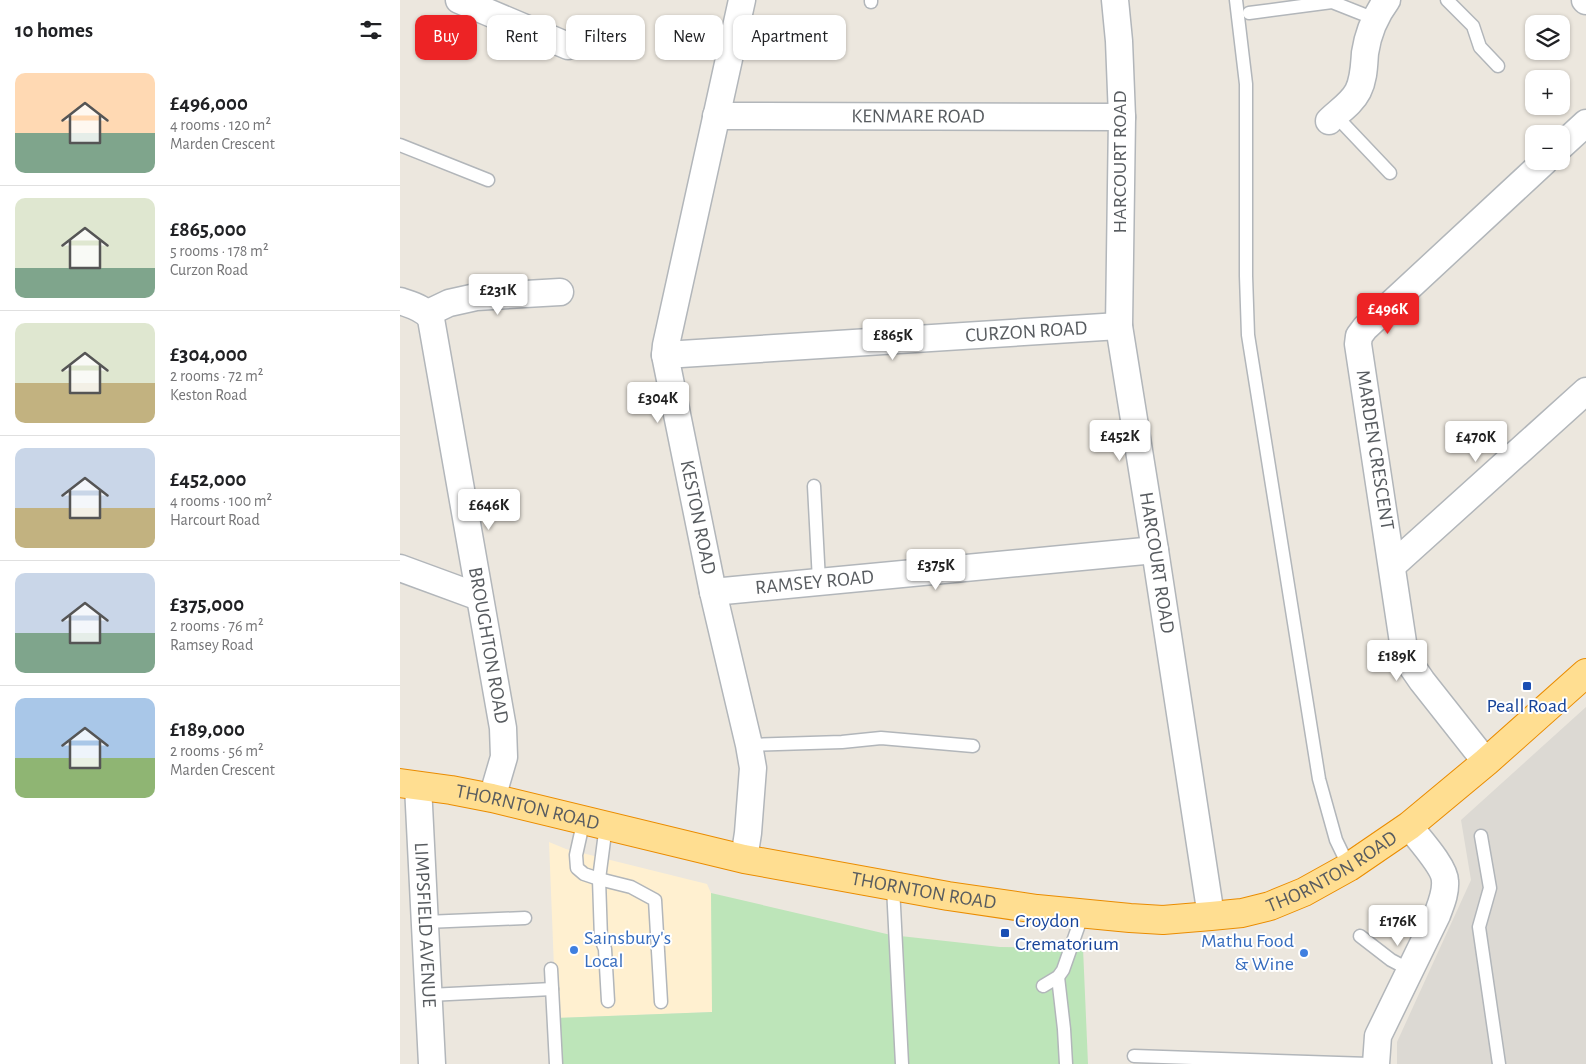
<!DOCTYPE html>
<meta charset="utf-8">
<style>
body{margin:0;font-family:"Alegreya Sans",sans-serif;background:#f6f6f6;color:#202124;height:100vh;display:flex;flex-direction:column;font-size:19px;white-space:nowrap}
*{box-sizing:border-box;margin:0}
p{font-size:16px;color:#757577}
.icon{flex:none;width:28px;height:28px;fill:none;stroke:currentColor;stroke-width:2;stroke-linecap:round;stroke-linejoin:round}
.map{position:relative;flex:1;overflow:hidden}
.drawer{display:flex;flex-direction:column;background:#fff;width:400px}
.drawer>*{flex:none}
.top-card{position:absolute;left:15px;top:15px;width:475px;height:45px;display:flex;gap:10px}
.buttons{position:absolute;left:1125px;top:15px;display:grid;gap:10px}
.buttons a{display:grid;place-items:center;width:45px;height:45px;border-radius:10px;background:#fff;box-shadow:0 1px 4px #0004;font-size:25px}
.price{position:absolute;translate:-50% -42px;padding:0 11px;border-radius:5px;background:#fff;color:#222;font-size:16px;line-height:32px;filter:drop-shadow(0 1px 2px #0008)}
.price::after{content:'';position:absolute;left:50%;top:30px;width:15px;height:11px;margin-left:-8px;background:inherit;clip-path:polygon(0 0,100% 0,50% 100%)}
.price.current{background:#ed2325;color:#fff}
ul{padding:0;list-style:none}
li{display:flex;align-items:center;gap:15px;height:125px;padding:0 15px}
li+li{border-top:1px solid #e0e0e0}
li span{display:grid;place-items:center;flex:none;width:140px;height:100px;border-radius:10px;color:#555}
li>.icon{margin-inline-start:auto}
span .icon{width:60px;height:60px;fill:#fffc;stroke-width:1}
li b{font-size:21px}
h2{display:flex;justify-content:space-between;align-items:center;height:60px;padding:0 15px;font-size:21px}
.chip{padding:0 18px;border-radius:10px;background:#fff;box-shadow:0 1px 4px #0004;font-size:18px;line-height:45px}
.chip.current{background:#ed2325;color:#fff}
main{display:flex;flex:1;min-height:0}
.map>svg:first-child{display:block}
.commercial{fill:#fff0d0}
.industrial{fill:#dcd9d3}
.green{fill:#bde5b9}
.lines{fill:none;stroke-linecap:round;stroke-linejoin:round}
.service-casing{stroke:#b2b6ba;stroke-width:15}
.minor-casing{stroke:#b2b6ba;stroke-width:29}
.trunk-casing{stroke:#ea8c00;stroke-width:30}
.service{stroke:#fff;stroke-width:12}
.minor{stroke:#fff;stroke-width:26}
.trunk{stroke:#ffde91;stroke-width:28}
.transit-dot{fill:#1a4fb4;stroke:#fff;stroke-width:2}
.shop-dot{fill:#3f7fe0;stroke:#fff;stroke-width:2}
.labels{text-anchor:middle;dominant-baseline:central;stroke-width:4;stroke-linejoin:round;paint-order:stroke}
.street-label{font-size:20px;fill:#585c60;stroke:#fff}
.transit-label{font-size:20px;fill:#164399;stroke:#fff}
.shop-label{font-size:20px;fill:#366cbe;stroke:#fff;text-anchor:start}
</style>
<main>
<section class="drawer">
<h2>10 homes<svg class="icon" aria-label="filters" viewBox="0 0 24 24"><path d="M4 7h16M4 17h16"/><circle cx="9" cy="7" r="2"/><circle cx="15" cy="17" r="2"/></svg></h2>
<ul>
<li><span style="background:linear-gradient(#ffd9b3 60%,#7fa58c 0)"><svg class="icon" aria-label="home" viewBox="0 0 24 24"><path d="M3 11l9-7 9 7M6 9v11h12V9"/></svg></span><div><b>£496,000</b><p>4 rooms · 120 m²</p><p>Marden Crescent</p></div></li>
<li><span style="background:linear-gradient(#dfe7d0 70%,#7fa58c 0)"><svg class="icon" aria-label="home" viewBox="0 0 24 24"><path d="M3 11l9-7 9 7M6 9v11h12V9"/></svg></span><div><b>£865,000</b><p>5 rooms · 178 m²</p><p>Curzon Road</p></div></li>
<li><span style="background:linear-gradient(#dfe7d0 60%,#c2b280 0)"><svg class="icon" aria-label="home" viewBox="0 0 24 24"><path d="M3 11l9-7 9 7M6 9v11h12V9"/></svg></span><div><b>£304,000</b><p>2 rooms · 72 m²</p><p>Keston Road</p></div></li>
<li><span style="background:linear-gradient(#c9d6e8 60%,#c2b280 0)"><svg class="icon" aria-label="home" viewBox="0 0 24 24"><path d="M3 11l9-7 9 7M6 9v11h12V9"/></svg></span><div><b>£452,000</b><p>4 rooms · 100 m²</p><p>Harcourt Road</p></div></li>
<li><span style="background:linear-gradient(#c9d6e8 60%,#7fa58c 0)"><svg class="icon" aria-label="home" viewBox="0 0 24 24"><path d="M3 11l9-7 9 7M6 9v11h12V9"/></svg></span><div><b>£375,000</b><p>2 rooms · 76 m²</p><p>Ramsey Road</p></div></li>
<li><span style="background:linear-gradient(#a9c7e8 60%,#8fb573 0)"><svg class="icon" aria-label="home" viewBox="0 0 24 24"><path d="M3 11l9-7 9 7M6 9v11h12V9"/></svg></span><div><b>£189,000</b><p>2 rooms · 56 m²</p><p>Marden Crescent</p></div></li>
</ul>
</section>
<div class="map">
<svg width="1186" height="1064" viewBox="0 0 1186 1064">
<rect width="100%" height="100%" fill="#ece7de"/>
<path class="commercial" d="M149 842 166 849 307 884 311 893 313 1012 156 1018Z"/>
<path class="industrial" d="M1186 707V1064H997V1042L1071 880 1061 820Z"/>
<path class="green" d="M311 893 491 935 600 947 683 948 688 1064H159L156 1018 312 1012Z"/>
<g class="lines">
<g class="service-casing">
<g id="service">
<path d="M836 0 846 84V276L848 335 919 779 936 840 949 867"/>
<path d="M1047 0 1073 26 1080 47 1098 66"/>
<path d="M471 2V0"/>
<path d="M849 13 932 2 975 19"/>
<path d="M935 115 990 173"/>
<path d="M0 145 88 180"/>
<path d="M414 486 419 581"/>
<path d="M349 745 442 742 481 738 573 746"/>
<path d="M184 819 176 855 177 868 184 874 199 879 206 825"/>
<path d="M1081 836 1090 888 1079 927 1099 1064"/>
<path d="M493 887 502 1064"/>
<path d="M25 922 125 918"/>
<path d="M960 936 991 960 1010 970"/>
<path d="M151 969 156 1064"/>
<path d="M658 977 664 1029 666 1064"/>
<path d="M643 986 658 977 663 970 683 913"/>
<path d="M29 995 152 989"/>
<path d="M208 1001 205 949 201 939 199 879 231 887 255 900 261 1002"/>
<path d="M734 1056 969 1064"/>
</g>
</g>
<g class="minor-casing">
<g id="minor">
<path d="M59 0 168 46"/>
<path id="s1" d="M342 0 266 345 265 355 313 592 349 745 353 768 348 833 344 859"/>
<path id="s2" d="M715 0 719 41 722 117 719 326 755 550 811 916"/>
<path d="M1185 0 1186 1"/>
<path id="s3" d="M316 116 722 117"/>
<path d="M929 121C938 112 952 103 958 91 964 79 964 66 965 53 968 33 975 16 987 0"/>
<path d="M1161 146 1186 123"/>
<path id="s4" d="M0 301C11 305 25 308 31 319L103 728 104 757 92 798"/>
<path d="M28 313 49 303 76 297 160 292"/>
<path id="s5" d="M265 355 719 326"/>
<path d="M993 565 1186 391"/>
<path d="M0 568 79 597"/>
<path id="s6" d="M313 592 755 550"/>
<path d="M1086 762 1022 681 1013 668 1004 649 958 344 959 336 965 328 1145 161"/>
<path id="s7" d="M18 786 32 1064"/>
<path d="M976 1064 978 1036 1037 915C1041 904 1046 893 1045 881 1045 867 1018 838 1009 826"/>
</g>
</g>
<g class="trunk-casing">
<g id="trunk">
<path id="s8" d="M0 783 51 790 92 798 344 859 548 896 637 909 730 918 763 920 811 916 842 913 870 906 904 892 949 867 1009 826 1086 762 1186 673"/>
</g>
</g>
<use href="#service" class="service"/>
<use href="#minor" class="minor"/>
<use href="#trunk" class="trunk"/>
</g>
<g class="transit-dot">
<rect x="1122" y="681" width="10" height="10" rx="2.5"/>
<rect x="600" y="928" width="10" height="10" rx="2.5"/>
</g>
<g class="shop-dot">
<circle cx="174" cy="950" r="5"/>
<circle cx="904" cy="953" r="5"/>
</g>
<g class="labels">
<g class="street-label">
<text stroke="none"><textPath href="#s3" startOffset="202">KENMARE ROAD</textPath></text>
<text transform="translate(720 162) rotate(-90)">HARCOURT ROAD</text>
<text stroke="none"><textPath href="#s5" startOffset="362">CURZON ROAD</textPath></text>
<text transform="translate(975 450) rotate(81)">MARDEN CRESCENT</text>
<text stroke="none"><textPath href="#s1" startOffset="529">KESTON ROAD</textPath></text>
<text stroke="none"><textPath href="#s2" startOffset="566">HARCOURT ROAD</textPath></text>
<text stroke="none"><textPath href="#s6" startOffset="102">RAMSEY ROAD</textPath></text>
<text stroke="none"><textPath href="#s4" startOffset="368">BROUGHTON ROAD</textPath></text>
<text stroke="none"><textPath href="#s8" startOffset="130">THORNTON ROAD</textPath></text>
<text stroke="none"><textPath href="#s8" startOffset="955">THORNTON ROAD</textPath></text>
<text stroke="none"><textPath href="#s8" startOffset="535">THORNTON ROAD</textPath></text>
<text stroke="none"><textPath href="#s7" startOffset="139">LIMPSFIELD AVENUE</textPath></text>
</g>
<g class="transit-label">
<text x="1127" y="706">Peall Road</text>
<text x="615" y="921" text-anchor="start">Croydon<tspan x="615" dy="23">Crematorium</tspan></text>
</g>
<g class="shop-label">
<text x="184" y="938">Sainsbury's<tspan x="184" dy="23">Local</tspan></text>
<text x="894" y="941" text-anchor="end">Mathu Food<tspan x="894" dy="23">&amp; Wine</tspan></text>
</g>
</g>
</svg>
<div class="buttons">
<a><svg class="icon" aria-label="layers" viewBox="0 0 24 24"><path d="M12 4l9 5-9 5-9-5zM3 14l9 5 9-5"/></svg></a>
<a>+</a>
<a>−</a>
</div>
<b class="price" style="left:98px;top:316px">£231K</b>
<b class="price current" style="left:988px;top:335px">£496K</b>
<b class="price" style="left:493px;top:361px">£865K</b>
<b class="price" style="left:258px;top:424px">£304K</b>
<b class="price" style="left:720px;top:462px">£452K</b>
<b class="price" style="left:1076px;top:463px">£470K</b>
<b class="price" style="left:89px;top:531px">£646K</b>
<b class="price" style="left:536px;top:591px">£375K</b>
<b class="price" style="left:997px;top:682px">£189K</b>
<b class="price" style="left:998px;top:947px">£176K</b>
<div class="top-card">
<a class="chip current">Buy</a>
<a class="chip">Rent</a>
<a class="chip">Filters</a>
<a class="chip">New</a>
<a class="chip">Apartment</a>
</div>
</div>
</main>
